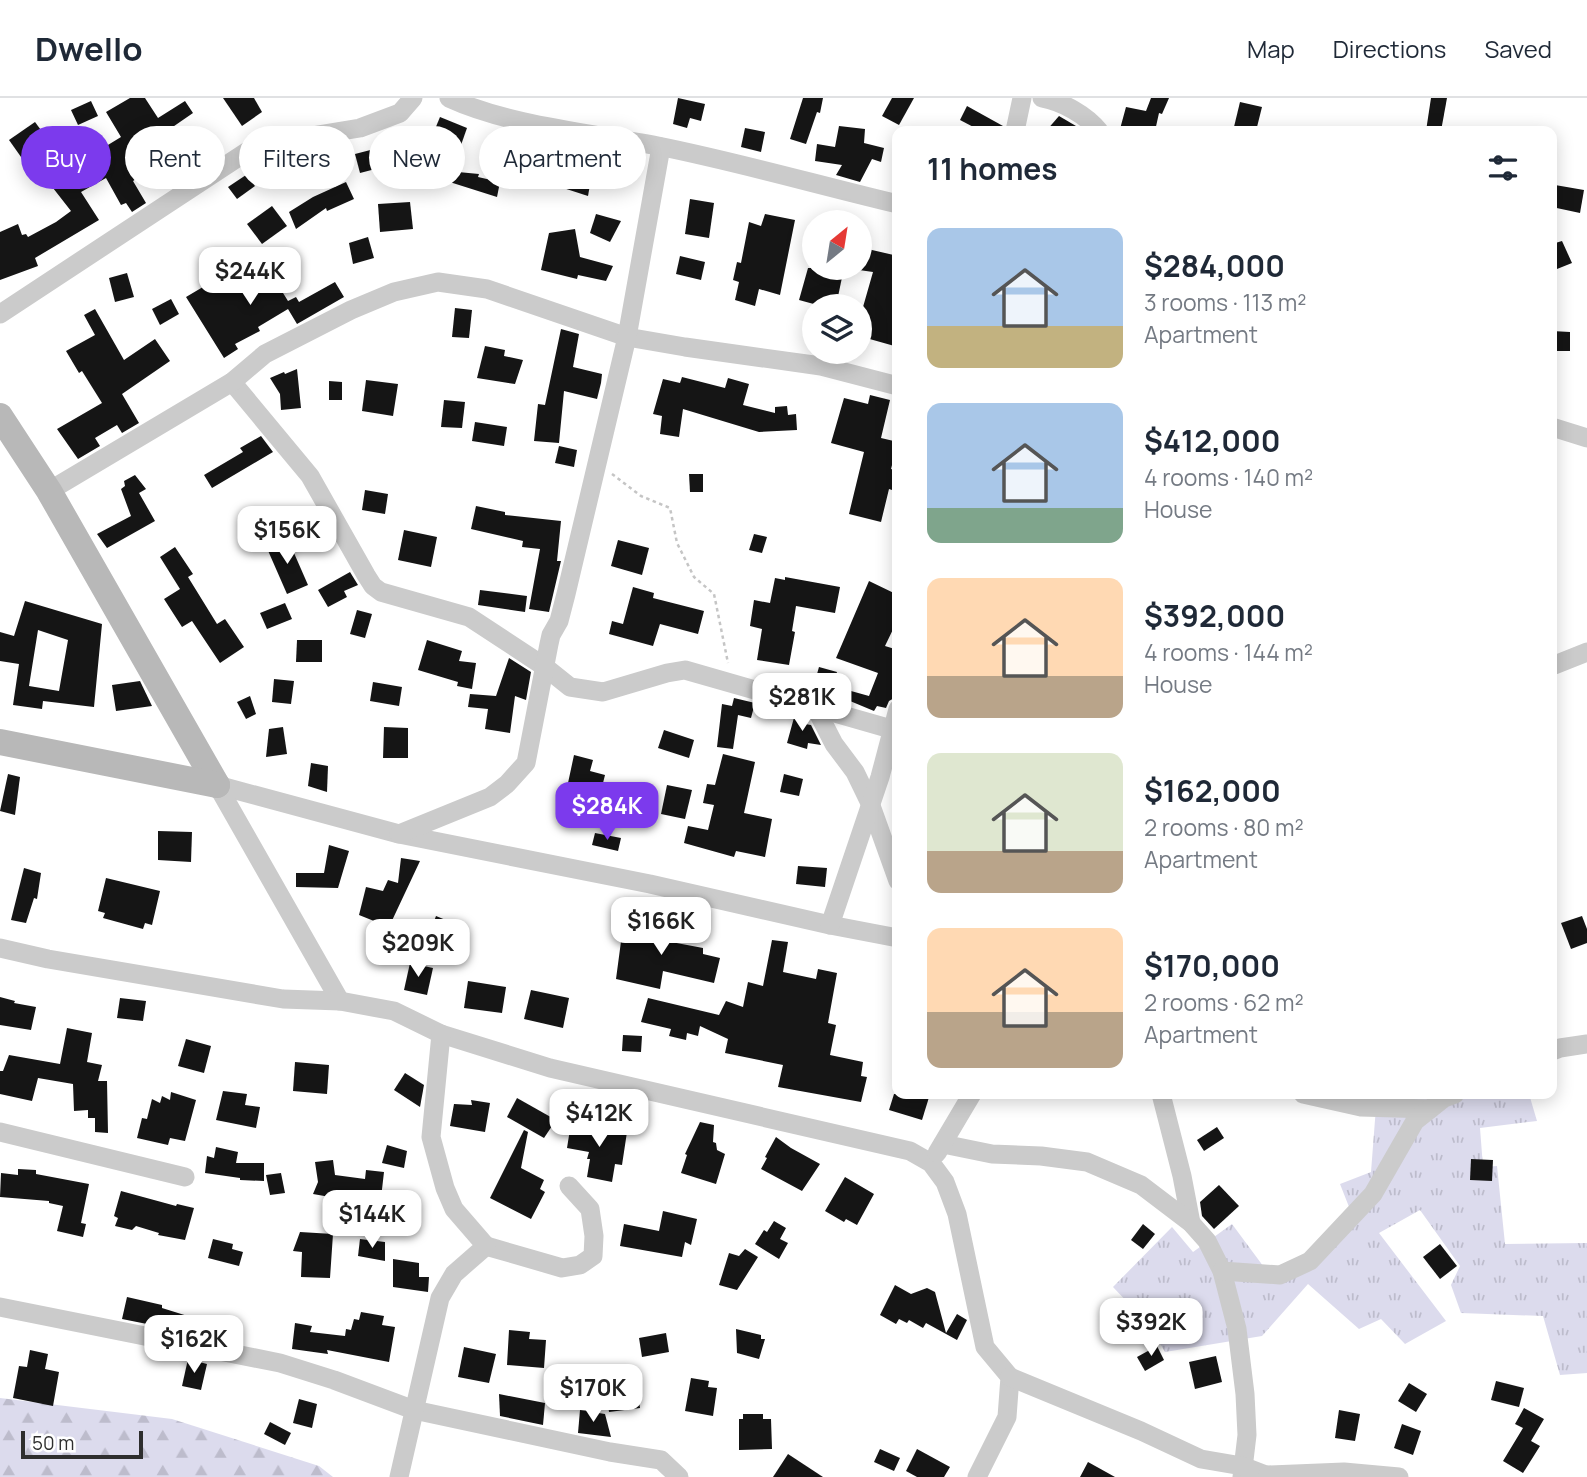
<!DOCTYPE html>
<meta charset="utf-8">
<style>
body{margin:0;font-family:Manrope,sans-serif;background:#f2f2f3;color:#1f2937;height:100vh;display:flex;flex-direction:column;font-size:26px;white-space:nowrap}
*{box-sizing:border-box;margin:0}
p{font-size:23px;color:#747a83}
.icon{flex:none;width:38px;height:38px;fill:none;stroke:currentColor;stroke-width:2;stroke-linecap:round;stroke-linejoin:round}
.map{position:relative;flex:1;overflow:hidden}
.panel{position:absolute;left:892px;top:28px;width:665px;height:973px;display:flex;flex-direction:column;background:#fff;border-radius:14px;box-shadow:0 4px 18px #0003}
.panel>*{flex:none}
.banner{position:absolute;left:21px;top:28px;width:665px;height:63px;display:flex;gap:14px}
.needle{width:46px;rotate:30deg}
.buttons{position:absolute;left:802px;top:112px;display:grid;gap:14px}
.buttons a{display:grid;place-items:center;width:70px;height:70px;border-radius:50%;background:#fff;box-shadow:0 4px 18px #0003;font-size:35px}
.scale{position:absolute;left:21px;bottom:18px;width:122px;box-sizing:border-box;padding-left:7px;border:4px solid #2e2e2e;border-top:0;font-size:19px;line-height:24px;white-space:nowrap;color:#2e2e2e;-webkit-text-stroke:5px #fff;paint-order:stroke}
.price{position:absolute;translate:-50% -60px;padding:0 16px;border-radius:14px;background:#fff;color:#222;font-size:23px;line-height:46px;filter:drop-shadow(0 2px 4px #0008)}
.price::after{content:'';position:absolute;left:50%;top:42px;width:21px;height:16px;margin-left:-10px;background:inherit;clip-path:polygon(0 0,100% 0,50% 100%)}
.price.on{background:#7c3aed;color:#fff}
ul{padding:0;list-style:none}
li{display:flex;align-items:center;gap:21px;height:175px;padding:0 35px}
li span{display:grid;place-items:center;flex:none;width:196px;height:140px;border-radius:14px;color:#555}
li>.icon{margin-inline-start:auto}
span .icon{width:84px;height:84px;fill:#fffc;stroke-width:1}
li b{font-size:30px}
h2{display:flex;justify-content:space-between;align-items:center;height:84px;padding:0 35px;font-size:30px}
.pill{padding:0 24px;border-radius:32px;background:#fff;box-shadow:0 4px 18px #0003;font-size:24px;line-height:63px}
.pill.on{background:#7c3aed;color:#fff}
header{display:flex;align-items:center;gap:42px;box-sizing:border-box;height:98px;padding:0 35px;background:#fff;border-bottom:2px solid #e0e1e3}
header strong{font-size:33px}
nav{display:flex;gap:38px;margin-inline-start:auto;font-size:24px}
.map>svg:first-child{display:block}
.grass{fill:url(#grass-tufts)}
.forest{fill:url(#forest-firs)}
.building{fill:#151515;fill-rule:evenodd}
.lines{fill:none;stroke-linecap:round;stroke-linejoin:round}
.path{stroke:#c5c5c5;stroke-width:2.5;stroke-dasharray:3.5 3.5;stroke-linecap:butt}
.street{stroke:#cbcbcb;stroke-width:19}
.secondary{stroke:#b8b8b8;stroke-width:26}
</style>
<header>
<strong>Dwello</strong>
<nav><a>Map</a><a>Directions</a><a>Saved</a></nav>
</header>
<div class="map">
<svg width="1587" height="1379" viewBox="0 0 1587 1379">
<defs>
<pattern id="grass-tufts" width="24" height="20" patternUnits="userSpaceOnUse" patternTransform="scale(1.75)"><rect width="24" height="20" fill="#dcdbed"/><path d="M3 7l-1-3M5 7V3M7 7l1-3M15 17l-1-3M17 17v-4M19 17l1-3" fill="none" stroke="#bdbccc"/></pattern>
<pattern id="forest-firs" width="22" height="20" patternUnits="userSpaceOnUse" patternTransform="scale(1.75)"><rect width="22" height="20" fill="#dcdbed"/><path d="M5 1l3.5 6h-7zM16 11l3.5 6h-7z" fill="#bdbccc"/></pattern>
</defs>
<rect width="100%" height="100%" fill="#fff"/>
<path class="grass" d="M1377 996H1529L1537 1023 1480 1030 1483 1069 1497 1068 1505 1146 1587 1145V1275L1560 1277 1543 1218 1461 1215 1451 1187 1460 1168 1420 1112 1379 1135 1446 1223 1405 1246 1381 1221 1359 1231 1308 1186 1262 1238 1165 1254 1149 1227 1113 1189 1172 1129 1193 1154 1232 1126 1272 1180 1353 1119 1340 1086 1371 1074Z"/>
<path class="forest" d="M0 1300 172 1321 319 1368 333 1379H0Z"/>
<g class="building">
<path d="M130 0H145L158 20 185 3 193 15 164 35 177 53 133 83 146 105 132 114 126 105 121 107 106 80 81 94 99 122 35 160 38 168 0 182V134L18 126 22 137 26 136 28 139 56 124 71 113 53 90 87 64 85 61 121 39 106 14Z"/>
<path d="M223 0H254L262 14 242 28Z"/>
<path d="M678 0 705 6 701 23 690 20 687 30 673 26Z"/>
<path d="M803 0H823L820 15 817 14 806 46 790 41Z"/>
<path d="M892 0H914L899 27 882 18Z"/>
<path d="M1151 0H1169L1162 16 1159 15 1155 33 1120 31 1126 9 1146 13Z"/>
<path d="M1431 0H1447L1441 33H1426Z"/>
<path d="M91 3 98 18 78 27 71 12Z"/>
<path d="M1240 4 1262 9 1256 33H1233Z"/>
<path d="M967 8 1003 28V33H981L960 22Z"/>
<path d="M1059 18 1076 28 1071 33H1046Z"/>
<path d="M440 19 467 30 461 47 433 36Z"/>
<path d="M35 24 52 47 26 66 9 42Z"/>
<path d="M839 28 865 31 864 45 884 50 881 64 872 61 860 84 836 77 842 67 815 63 817 46 835 49Z"/>
<path d="M745 30 765 34 761 54 741 49Z"/>
<path d="M382 49 387 68 360 75 355 56Z"/>
<path d="M563 54 595 58 588 98 554 87Z"/>
<path d="M424 61 460 66 458 74 479 76 478 79 500 84 497 99 437 80 436 88 415 85Z"/>
<path d="M246 77 255 88 237 101 228 89Z"/>
<path d="M346 84 354 101 327 113 326 110 296 131 289 114 313 99Z"/>
<path d="M1555 87 1584 92 1580 115 1552 109Z"/>
<path d="M690 101 714 105 709 140 685 136Z"/>
<path d="M410 104 413 131 380 134 378 106Z"/>
<path d="M272 108 287 128 262 146 247 126Z"/>
<path d="M596 116 621 123 610 144 590 135Z"/>
<path d="M765 116 795 122 780 197 759 191 755 208 735 202 739 184 733 182 737 164 741 165 749 124 761 128Z"/>
<path d="M575 131 580 159 613 168 606 183 578 177 577 181 541 172 549 135Z"/>
<path d="M368 139 374 160 353 166 349 145Z"/>
<path d="M1562 143 1572 165 1552 173V146Z"/>
<path d="M859 149 898 158V249L859 238V223L873 174 859 172Z"/>
<path d="M680 158 705 164 701 182 676 176Z"/>
<path d="M223 168 243 191 270 174 288 203 296 199 299 204 335 184 344 199 297 226 288 211 258 229 260 233 235 246 238 251 224 260 186 199 208 186 205 183Z"/>
<path d="M808 170H844L836 208H821L799 202Z"/>
<path d="M127 175 134 199 115 204 109 180Z"/>
<path d="M171 201 179 216 160 227 152 211Z"/>
<path d="M455 210 472 212 469 240 452 239Z"/>
<path d="M95 211 124 262 155 241 170 263 122 296 139 325 122 335 117 327 95 340 100 348 78 361 57 331 102 305 82 273 79 275 66 253 95 237 84 217Z"/>
<path d="M561 231 579 236 573 269 602 276 601 285 597 301 564 293 559 345 534 343 538 306 545 307Z"/>
<path d="M1552 233 1570 234V253H1552Z"/>
<path d="M485 248 505 252 504 258 523 262 515 286 477 280Z"/>
<path d="M297 271 301 310 281 312 280 296 270 280 284 274 285 276Z"/>
<path d="M682 279 725 290 728 280 749 286 743 307 775 315V309L787 308 788 317 796 316 797 332 759 334 683 311 679 339 660 336 662 318 653 316 663 281 680 285Z"/>
<path d="M366 282 398 286 393 318 362 313Z"/>
<path d="M329 283 342 284V302H329Z"/>
<path d="M870 297 890 302 881 340 898 344 891 371 898 373V394L889 391 881 424 849 416 864 354 831 345 844 300 868 306Z"/>
<path d="M444 302 465 304 462 330 441 329Z"/>
<path d="M475 324 507 329 504 348 472 343Z"/>
<path d="M261 338 273 354 212 390 204 377 243 354 240 350Z"/>
<path d="M559 348 577 352 574 369 555 365Z"/>
<path d="M689 376H703V394H690Z"/>
<path d="M135 377 146 391 139 395 155 423 107 450 97 436 131 418 121 391 125 388 124 383Z"/>
<path d="M365 392 388 396 385 416 362 412Z"/>
<path d="M476 408 505 414V417L561 423 557 463H561L549 514 529 511 540 451 522 449 523 443 471 431Z"/>
<path d="M404 432 437 439 431 469 398 462Z"/>
<path d="M754 436 767 439 762 455 749 452Z"/>
<path d="M287 439 308 487 287 496 266 448Z"/>
<path d="M618 442 649 450 642 477 611 468Z"/>
<path d="M175 449 193 476 188 479 217 526 225 521 244 549 220 565 192 523 182 529 164 501 180 491 160 459Z"/>
<path d="M350 474 358 487 344 493 347 499 328 509 318 492Z"/>
<path d="M785 479 840 489 835 515 796 508 792 533 795 534 789 567 757 562 762 531 750 528 754 502 770 505 775 480 785 482Z"/>
<path d="M869 483 898 497 893 512 898 514V521L885 548 898 552V594L896 599 889 603 886 610 877 608 874 613 850 603 849 606 830 601 833 588 869 598 878 575 836 560Z"/>
<path d="M633 489 654 495 653 500 704 513 698 536 660 526 653 548 609 536 612 523 623 526Z"/>
<path d="M480 492 527 498 525 514 478 507Z"/>
<path d="M25 503 102 526 94 609 43 603 42 611 13 607 19 566 0 563V534L14 538ZM38 532 68 542 59 593 29 588Z"/>
<path d="M285 505 292 521 267 531 260 515Z"/>
<path d="M357 512 372 516 365 540 350 536Z"/>
<path d="M297 542H322V564H296Z"/>
<path d="M427 542 462 553 459 563 476 565 472 591 457 588 458 584 418 572Z"/>
<path d="M509 560 531 574 526 602 515 598 510 635 485 631 488 611 468 609 470 596 496 598Z"/>
<path d="M819 569 837 574 833 588 815 583Z"/>
<path d="M274 581 294 583 291 606 272 604Z"/>
<path d="M140 583 152 608 116 613 112 587Z"/>
<path d="M373 584 402 589 399 608 370 603Z"/>
<path d="M250 598 256 616 246 621 237 604Z"/>
<path d="M734 600 755 605 751 620 738 617 733 651 717 649 722 606 732 608Z"/>
<path d="M795 616 806 619 805 626 811 627 821 647 808 645 807 651 787 645Z"/>
<path d="M283 629 287 656 266 659 269 631Z"/>
<path d="M384 629 408 630V660H383Z"/>
<path d="M664 632 694 642 689 660 658 650Z"/>
<path d="M723 656 755 664 744 715 772 721 765 759 736 753 734 759 684 745 688 728 708 732 714 707 703 705 707 686 715 687Z"/>
<path d="M574 657 593 662 590 673 605 677 601 693 568 685Z"/>
<path d="M311 665 328 668 327 694 308 688Z"/>
<path d="M8 676 20 679 15 717 0 713Z"/>
<path d="M784 676 803 681 799 698 780 694Z"/>
<path d="M667 687 692 692 685 721 661 716Z"/>
<path d="M158 733 192 734 191 764 158 762Z"/>
<path d="M595 735 621 740 618 753 592 747Z"/>
<path d="M329 747 349 753 338 790 296 789V775H324Z"/>
<path d="M401 760 420 763 389 829 359 817 366 789 383 793 388 782 398 785Z"/>
<path d="M798 768 827 770 825 789 796 786Z"/>
<path d="M24 770 41 775 37 801 34 800 26 825 11 822Z"/>
<path d="M106 780 160 793 152 827 145 825 143 831 103 820 105 815 98 813Z"/>
<path d="M436 818 453 825 445 845 421 837 426 823 433 826Z"/>
<path d="M643 818 670 825 666 843 703 850V856L720 860 714 885 663 873 660 891 616 881 622 836 638 838Z"/>
<path d="M1582 818 1587 831V845L1571 851 1561 825Z"/>
<path d="M772 842 788 844 783 874 816 881 818 871 837 875 828 925 836 927 830 957 863 964 861 978 867 979 861 1004 778 989 783 967 725 955 728 941 700 928 698 938 687 935 686 942 669 938 671 931 641 924 648 900 719 917 726 903 743 909 748 884 763 888Z"/>
<path d="M410 865 433 870 427 897 404 892Z"/>
<path d="M468 883 506 889 502 915 464 910Z"/>
<path d="M531 892 569 900 563 930 524 921Z"/>
<path d="M0 899 15 903 14 905 36 909 31 932 0 927Z"/>
<path d="M120 900 146 903 143 923 117 920Z"/>
<path d="M67 930 92 935 87 964 102 967 98 983H107L108 1035 95 1034V1020H88V1012L74 1013 73 986 38 980 32 1003 0 996V973H3L9 957 60 966Z"/>
<path d="M623 937 642 938 641 954 622 953Z"/>
<path d="M186 941 211 948 204 975 178 968Z"/>
<path d="M295 964 329 967 327 996 293 993Z"/>
<path d="M405 975 424 987 420 1009 394 992Z"/>
<path d="M223 993 247 996 245 1007 260 1009 256 1030 216 1022Z"/>
<path d="M171 994 196 1002 185 1043 170 1040 168 1047 137 1040 142 1020 147 1021 152 1001 160 1005 162 998 170 1002Z"/>
<path d="M894 996H930L922 1022 889 1012Z"/>
<path d="M517 1000 556 1022 544 1040 507 1019Z"/>
<path d="M471 1002 490 1005 485 1034 450 1028 454 1006 472 1007Z"/>
<path d="M700 1024 714 1027 713 1044 716 1045 717 1052 725 1056 716 1086 681 1075 687 1057 685 1056Z"/>
<path d="M571 1025 627 1034 622 1067 615 1066 612 1084 587 1079 590 1061H587L589 1054 567 1050Z"/>
<path d="M1217 1029 1224 1040 1204 1053 1197 1042Z"/>
<path d="M524 1032 528 1034 521 1070 544 1082 540 1091 545 1094 531 1121 490 1100Z"/>
<path d="M776 1039 791 1050 820 1066 802 1093 761 1071 767 1060 765 1059Z"/>
<path d="M387 1047 407 1053 404 1070 382 1065Z"/>
<path d="M216 1049 238 1054 236 1065H264V1083L240 1082V1080L205 1075 207 1058 214 1060Z"/>
<path d="M1471 1061 1493 1062 1492 1083 1470 1082Z"/>
<path d="M333 1062 335 1077 365 1081 366 1072 384 1074 381 1100 348 1097 347 1102 313 1096 318 1084 315 1064Z"/>
<path d="M18 1071 36 1072V1076L89 1086 81 1125 86 1126 83 1139 57 1133 63 1108 49 1105V1103L0 1099 1 1075 18 1077Z"/>
<path d="M281 1075 285 1095 270 1097 266 1077Z"/>
<path d="M845 1079 874 1096 857 1127 846 1121 844 1124 825 1113Z"/>
<path d="M1219 1087 1239 1108 1214 1131 1202 1118 1200 1104Z"/>
<path d="M121 1093 176 1108 177 1106 194 1110 185 1142 158 1137 159 1135 136 1128 132 1132 115 1128 118 1120 114 1118Z"/>
<path d="M663 1113 697 1121 691 1147 685 1144 682 1159 620 1148 624 1126 659 1133Z"/>
<path d="M774 1123 786 1130 780 1141 788 1145 779 1161 755 1146 764 1132 767 1134Z"/>
<path d="M1143 1126 1155 1136 1143 1151 1131 1142Z"/>
<path d="M300 1134 333 1136 330 1180 301 1179 302 1154 293 1153Z"/>
<path d="M213 1141 233 1146 232 1151 243 1154 239 1168 208 1160Z"/>
<path d="M360 1141 385 1144V1163L358 1158Z"/>
<path d="M1440 1146 1457 1168 1440 1181 1423 1159Z"/>
<path d="M745 1151 758 1159 737 1192 719 1187 729 1155 739 1158Z"/>
<path d="M393 1161 419 1165V1179H429L428 1194 393 1189Z"/>
<path d="M895 1187 911 1196 927 1190 935 1194 946 1235 957 1216 967 1222 957 1242 926 1225 923 1230 909 1222 907 1225 899 1221 896 1226 880 1217Z"/>
<path d="M127 1199 162 1207V1210L210 1225 211 1219 236 1226 232 1243 122 1221Z"/>
<path d="M361 1214 384 1218 382 1227 395 1229 389 1264 327 1252 328 1256 292 1251 295 1225 312 1228 310 1234 345 1238 346 1231 351 1232 354 1221 359 1222Z"/>
<path d="M736 1231 761 1237V1241H765L759 1261 737 1255Z"/>
<path d="M509 1232 530 1234 529 1241 546 1242 544 1270 507 1267Z"/>
<path d="M666 1235 669 1254 642 1259 639 1240Z"/>
<path d="M1157 1248 1164 1262 1145 1273 1137 1259Z"/>
<path d="M464 1249 496 1256 489 1285 458 1279Z"/>
<path d="M30 1252 48 1256 45 1271 59 1274 53 1308 13 1300 19 1268 27 1269Z"/>
<path d="M1216 1258 1222 1284 1195 1291 1189 1264Z"/>
<path d="M188 1261 207 1266 201 1292 182 1288Z"/>
<path d="M691 1280 709 1283 708 1289 717 1290 713 1318 685 1313Z"/>
<path d="M1496 1283 1524 1290 1519 1309 1491 1302Z"/>
<path d="M1409 1285 1427 1296 1416 1314 1398 1303Z"/>
<path d="M637 1290 640 1310 609 1314 606 1294Z"/>
<path d="M499 1296 545 1305 543 1327 500 1318Z"/>
<path d="M299 1301 317 1306 312 1330 293 1325Z"/>
<path d="M1524 1310 1544 1321 1531 1343 1540 1348 1523 1375 1503 1363 1523 1330 1515 1326Z"/>
<path d="M580 1312 605 1316 611 1339 578 1335Z"/>
<path d="M1339 1312 1360 1316 1355 1343 1335 1340Z"/>
<path d="M743 1316H763V1321H771L772 1351 739 1352V1321H743Z"/>
<path d="M270 1324 291 1335 285 1347 264 1336Z"/>
<path d="M1402 1326 1421 1333 1413 1357 1394 1350Z"/>
<path d="M880 1351 900 1360 894 1373 874 1364Z"/>
<path d="M917 1351 950 1369 944 1379H917L906 1373Z"/>
<path d="M788 1356 823 1379H773Z"/>
<path d="M1088 1364 1115 1379H1080Z"/>
</g>
<g class="lines">
<path class="path" d="M612 376 641 398 670 410 677 445 694 479 714 496 728 565"/>
<g class="street">
<path d="M449 0C510 28 592 35 658 48 738 64 818 87 898 106"/>
<path d="M1042 0C1063 4 1086 17 1099 33"/>
<path d="M1015 33 1022 0"/>
<path d="M0 216 257 47 360 30 400 15 413 0"/>
<path d="M232 284 310 378 366 477 373 488 381 494 469 519 545 569 570 589 603 594 667 575 685 572 898 633"/>
<path d="M1552 329 1587 340"/>
<path d="M49 393 232 284 265 256 351 212 394 194 438 184 487 191 627 239 685 249 821 268 898 288"/>
<path d="M1552 568 1587 554"/>
<path d="M815 609 834 646 855 674 870 705 898 783"/>
<path d="M217 687 399 736 650 786 830 827 898 840"/>
<path d="M217 687 340 903"/>
<path d="M399 736 490 699 507 686 526 665 549 546 551 537 559 523 566 496 627 239 661 49"/>
<path d="M830 827 880 679 898 611"/>
<path d="M0 850 48 861 283 901 340 903 394 913 441 936 550 970 910 1053 931 1065 945 1084 957 1116 985 1249 1010 1279 1007 1319 977 1379"/>
<path d="M1552 953 1560 950 1587 946"/>
<path d="M1161 996 1182 1078 1191 1125"/>
<path d="M1303 996 1361 1009 1430 1011"/>
<path d="M0 1034 185 1079"/>
<path d="M943 1046 992 1056 1041 1058 1087 1064 1141 1087 1191 1125 1207 1143 1222 1173 1237 1231 1245 1296 1247 1337 1242 1379"/>
<path d="M937 1055 972 996"/>
<path d="M486 1148 562 1170 580 1167 593 1158 594 1138 590 1111 569 1088"/>
<path d="M1222 1173 1280 1177 1310 1163 1373 1096 1415 1023 1444 1000 1455 996"/>
<path d="M0 1209 280 1265 334 1282 414 1312 610 1354 661 1362 679 1379"/>
<path d="M1010 1279 1141 1333 1201 1361 1242 1368 1271 1379"/>
<path d="M1268 1377 1344 1374 1399 1379"/>
<path d="M399 1379 440 1200 454 1176 486 1148 454 1111 445 1090 431 1039 441 936"/>
</g>
<g class="secondary">
<path d="M0 318 49 393 217 687"/>
<path d="M0 644 217 687"/>
</g>
</g>
</svg>
<div class="buttons">
<a><svg class="needle" viewBox="-14 -14 28 28"><path d="M0-13l5 13h-10z" fill="#e53935"/><path d="M0 13l5-13h-10z" fill="#747a83"/></svg></a>
<a><svg class="icon" aria-label="layers" viewBox="0 0 24 24"><path d="M12 4l9 5-9 5-9-5zM3 14l9 5 9-5"/></svg></a>
</div>
<div class="scale">50 m</div>
<b class="price" style="left:250px;top:209px">$244K</b>
<b class="price" style="left:287px;top:468px">$156K</b>
<b class="price" style="left:802px;top:635px">$281K</b>
<b class="price on" style="left:607px;top:744px">$284K</b>
<b class="price" style="left:661px;top:859px">$166K</b>
<b class="price" style="left:418px;top:881px">$209K</b>
<b class="price" style="left:599px;top:1051px">$412K</b>
<b class="price" style="left:372px;top:1152px">$144K</b>
<b class="price" style="left:1151px;top:1260px">$392K</b>
<b class="price" style="left:194px;top:1277px">$162K</b>
<b class="price" style="left:593px;top:1326px">$170K</b>
<div class="banner">
<a class="pill on">Buy</a>
<a class="pill">Rent</a>
<a class="pill">Filters</a>
<a class="pill">New</a>
<a class="pill">Apartment</a>
</div>
<section class="panel">
<h2>11 homes<svg class="icon" aria-label="filters" viewBox="0 0 24 24"><path d="M4 7h16M4 17h16"/><circle cx="9" cy="7" r="2"/><circle cx="15" cy="17" r="2"/></svg></h2>
<ul>
<li><span style="background:linear-gradient(#a9c7e8 70%,#c2b280 0)"><svg class="icon" aria-label="home" viewBox="0 0 24 24"><path d="M3 11l9-7 9 7M6 9v11h12V9"/></svg></span><div><b>$284,000</b><p>3 rooms · 113 m²</p><p>Apartment</p></div></li>
<li><span style="background:linear-gradient(#a9c7e8 75%,#7fa58c 0)"><svg class="icon" aria-label="home" viewBox="0 0 24 24"><path d="M3 11l9-7 9 7M6 9v11h12V9"/></svg></span><div><b>$412,000</b><p>4 rooms · 140 m²</p><p>House</p></div></li>
<li><span style="background:linear-gradient(#ffd9b3 70%,#b9a48a 0)"><svg class="icon" aria-label="home" viewBox="0 0 24 24"><path d="M3 11l9-7 9 7M6 9v11h12V9"/></svg></span><div><b>$392,000</b><p>4 rooms · 144 m²</p><p>House</p></div></li>
<li><span style="background:linear-gradient(#dfe7d0 70%,#b9a48a 0)"><svg class="icon" aria-label="home" viewBox="0 0 24 24"><path d="M3 11l9-7 9 7M6 9v11h12V9"/></svg></span><div><b>$162,000</b><p>2 rooms · 80 m²</p><p>Apartment</p></div></li>
<li><span style="background:linear-gradient(#ffd9b3 60%,#b9a48a 0)"><svg class="icon" aria-label="home" viewBox="0 0 24 24"><path d="M3 11l9-7 9 7M6 9v11h12V9"/></svg></span><div><b>$170,000</b><p>2 rooms · 62 m²</p><p>Apartment</p></div></li>
</ul>
</section>
</div>
